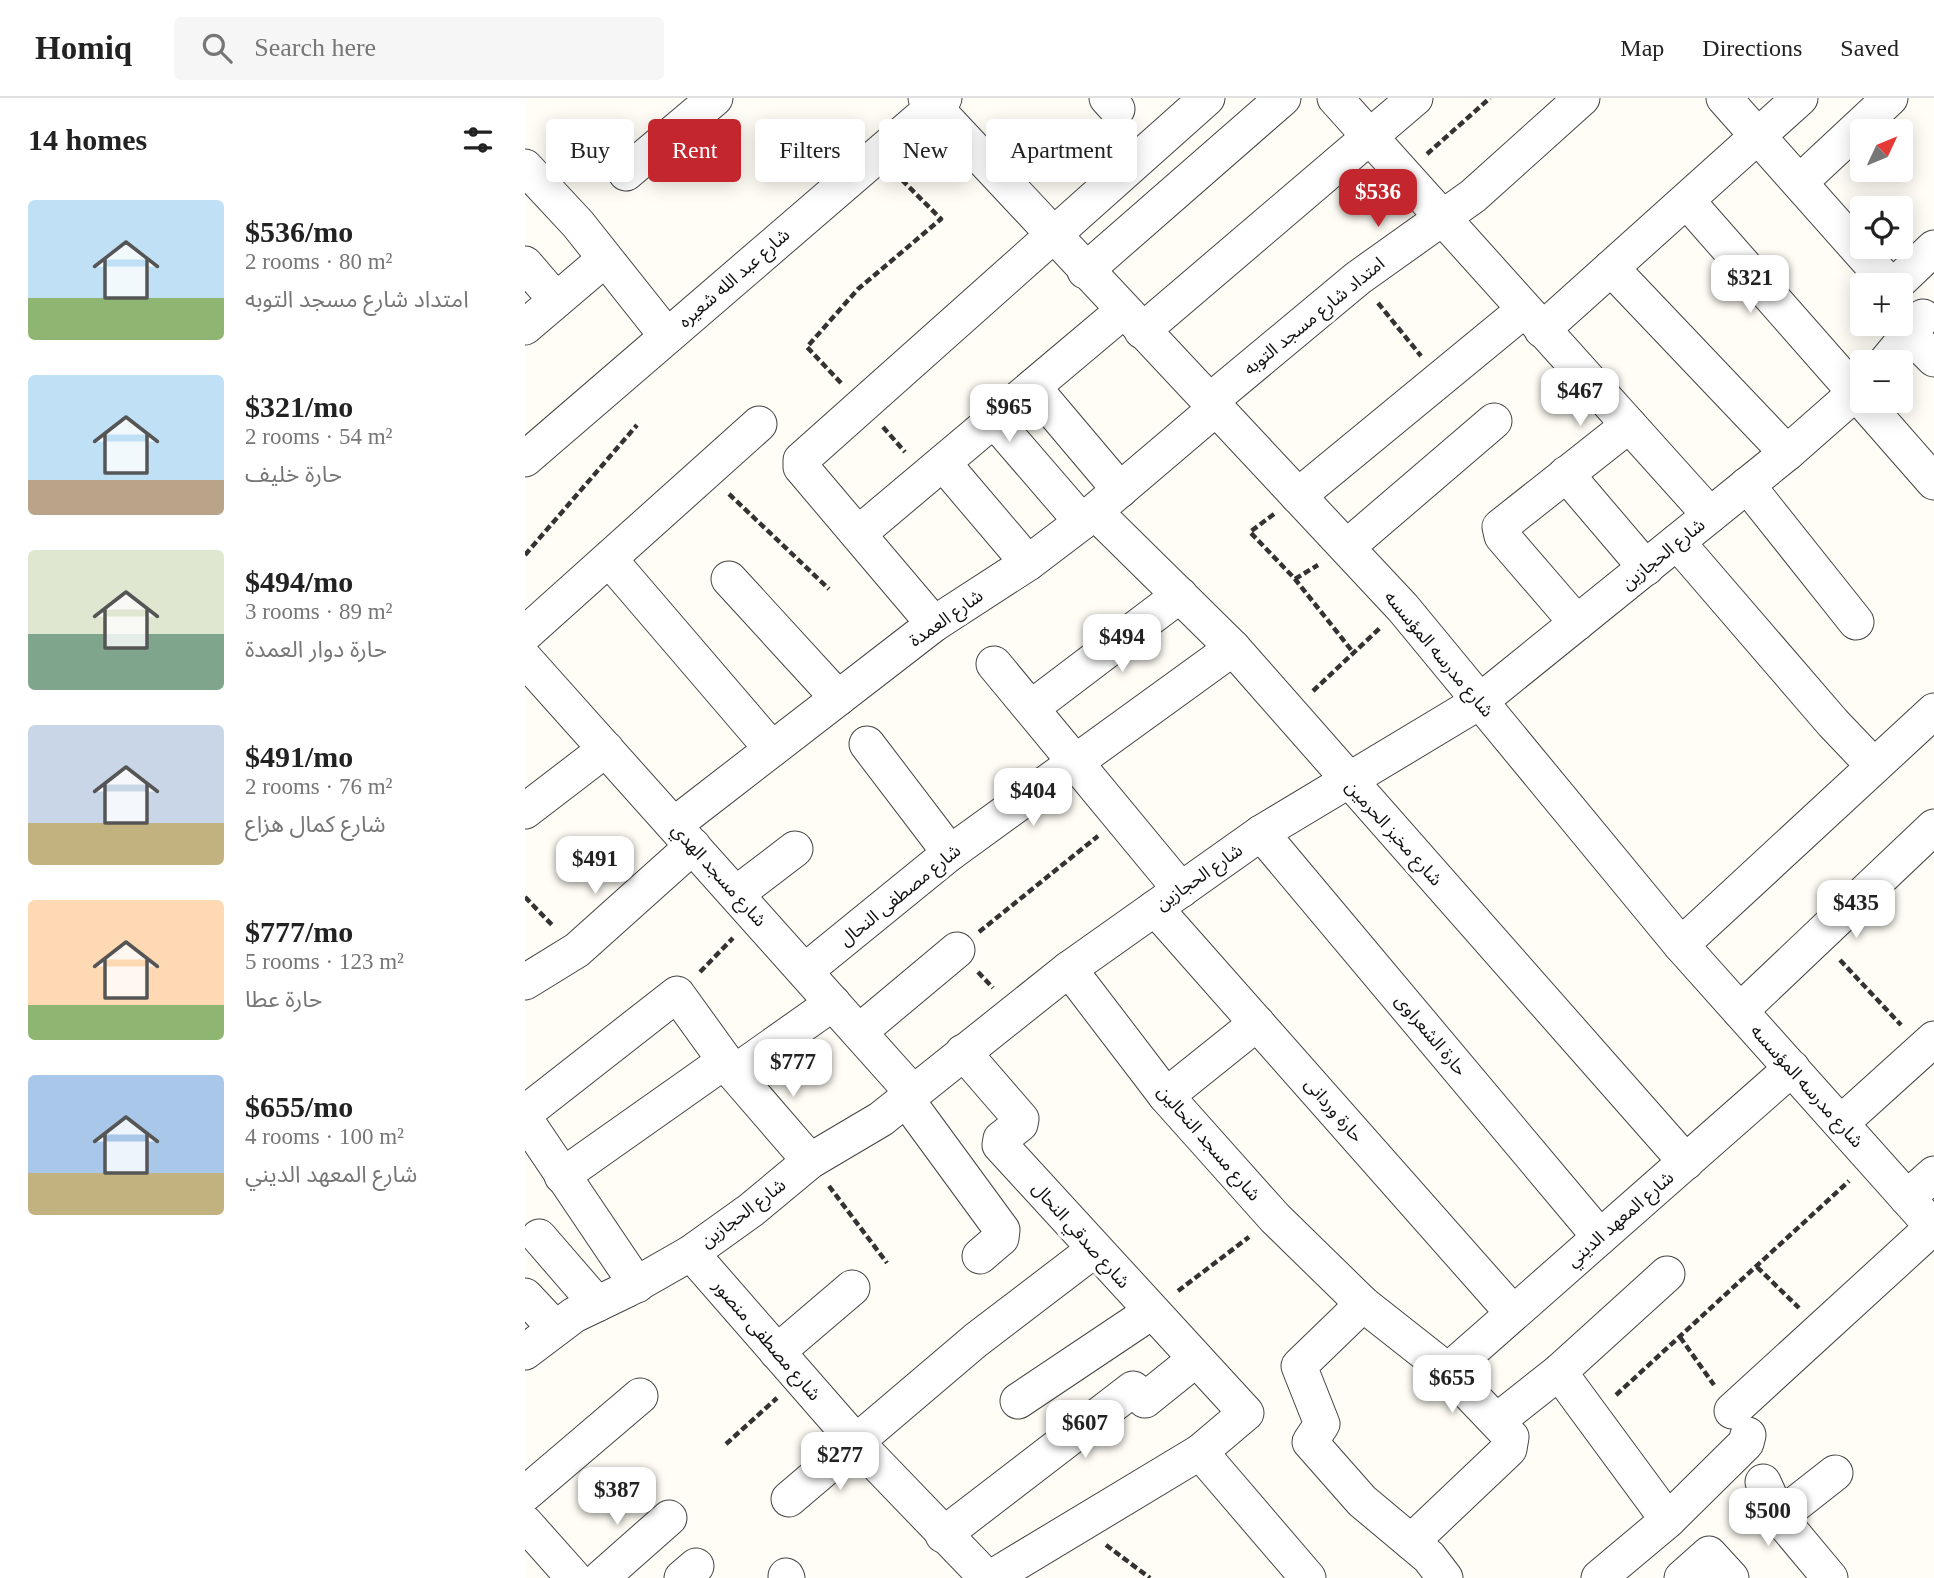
<!DOCTYPE html>
<meta charset="utf-8">
<style>
body{margin:0;font-family:"Times New Roman","Noto Sans Arabic",serif;background:#f6f6f6;color:#222;height:100vh;display:flex;flex-direction:column;font-size:26px;white-space:nowrap}
*{box-sizing:border-box;margin:0}
p{font-size:23px;color:#767676}
.icon{flex:none;width:38px;height:38px;fill:none;stroke:currentColor;stroke-width:2;stroke-linecap:round;stroke-linejoin:round}
.map{position:relative;flex:1;overflow:hidden}
.sheet{display:flex;flex-direction:column;background:#fff;width:525px}
.sheet>*{flex:none}
.top-card{position:absolute;left:21px;top:21px;width:665px;height:63px;display:flex;gap:14px}
.needle{width:46px;rotate:46deg}
.buttons{position:absolute;left:1325px;top:21px;display:grid;gap:14px}
.buttons a{display:grid;place-items:center;width:63px;height:63px;border-radius:7px;background:#fff;box-shadow:0 4px 18px #0003;font-size:35px}
.price{position:absolute;translate:-50% -60px;padding:0 16px;border-radius:14px;background:#fff;color:#222;font-size:23px;line-height:46px;filter:drop-shadow(0 2px 4px #0008)}
.price::after{content:'';position:absolute;left:50%;top:42px;width:21px;height:16px;margin-left:-10px;background:inherit;clip-path:polygon(0 0,100% 0,50% 100%)}
.price.selected{background:#c4262e;color:#fff}
ul{padding:0;list-style:none}
li{display:flex;align-items:center;gap:21px;height:175px;padding:0 28px}
li span{display:grid;place-items:center;flex:none;width:196px;height:140px;border-radius:7px;color:#555}
li>.icon{margin-inline-start:auto}
span .icon{width:84px;height:84px;fill:#fffc;stroke-width:1}
li b{font-size:30px}
h2{display:flex;justify-content:space-between;align-items:center;height:84px;padding:0 28px;font-size:30px}
.chip{padding:0 24px;border-radius:7px;background:#fff;box-shadow:0 4px 18px #0003;font-size:24px;line-height:63px}
.chip.selected{background:#c4262e;color:#fff}
header{display:flex;align-items:center;gap:42px;box-sizing:border-box;height:98px;padding:0 35px;background:#fff;border-bottom:2px solid #e0e0e0}
header strong{font-size:33px}
nav{display:flex;gap:38px;margin-inline-start:auto;font-size:24px}
.search{width:490px;height:63px;background:#f6f6f6;display:flex;align-items:center;gap:18px;box-sizing:border-box;padding:0 24px;border-radius:7px;color:#767676;font-size:26px}
main{display:flex;flex:1;min-height:0}
.map>svg:first-child{display:block}
.lines{fill:none;stroke-linecap:round;stroke-linejoin:round}
.minor-casing{stroke:#444;stroke-width:37}
.path{stroke:#333;stroke-width:4.5;stroke-dasharray:7 3.5;stroke-linecap:butt}
.minor{stroke:#fff;stroke-width:35}
.labels{text-anchor:middle;dominant-baseline:central;stroke-width:7;stroke-linejoin:round;paint-order:stroke}
.street-label{font-size:18px;fill:#111;stroke:#fff}
</style>
<header>
<strong>Homiq</strong>
<div class="search"><svg class="icon" aria-label="search" viewBox="0 0 24 24"><circle cx="10" cy="10" r="6"/><path d="M15 15l6 6"/></svg>Search here</div>
<nav><a>Map</a><a>Directions</a><a>Saved</a></nav>
</header>
<main>
<section class="sheet">
<h2>14 homes<svg class="icon" aria-label="filters" viewBox="0 0 24 24"><path d="M4 7h16M4 17h16"/><circle cx="9" cy="7" r="2"/><circle cx="15" cy="17" r="2"/></svg></h2>
<ul>
<li><span style="background:linear-gradient(#bfe0f5 70%,#8fb573 0)"><svg class="icon" aria-label="home" viewBox="0 0 24 24"><path d="M3 11l9-7 9 7M6 9v11h12V9"/></svg></span><div><b>$536/mo</b><p>2 rooms · 80 m²</p><p>امتداد شارع مسجد التوبه</p></div></li>
<li><span style="background:linear-gradient(#bfe0f5 75%,#b9a48a 0)"><svg class="icon" aria-label="home" viewBox="0 0 24 24"><path d="M3 11l9-7 9 7M6 9v11h12V9"/></svg></span><div><b>$321/mo</b><p>2 rooms · 54 m²</p><p>حارة خليف</p></div></li>
<li><span style="background:linear-gradient(#dfe7d0 60%,#7fa58c 0)"><svg class="icon" aria-label="home" viewBox="0 0 24 24"><path d="M3 11l9-7 9 7M6 9v11h12V9"/></svg></span><div><b>$494/mo</b><p>3 rooms · 89 m²</p><p>حارة دوار العمدة</p></div></li>
<li><span style="background:linear-gradient(#c9d6e8 70%,#c2b280 0)"><svg class="icon" aria-label="home" viewBox="0 0 24 24"><path d="M3 11l9-7 9 7M6 9v11h12V9"/></svg></span><div><b>$491/mo</b><p>2 rooms · 76 m²</p><p>شارع كمال هزاع</p></div></li>
<li><span style="background:linear-gradient(#ffd9b3 75%,#8fb573 0)"><svg class="icon" aria-label="home" viewBox="0 0 24 24"><path d="M3 11l9-7 9 7M6 9v11h12V9"/></svg></span><div><b>$777/mo</b><p>5 rooms · 123 m²</p><p>حارة عطا</p></div></li>
<li><span style="background:linear-gradient(#a9c7e8 70%,#c2b280 0)"><svg class="icon" aria-label="home" viewBox="0 0 24 24"><path d="M3 11l9-7 9 7M6 9v11h12V9"/></svg></span><div><b>$655/mo</b><p>4 rooms · 100 m²</p><p>شارع المعهد الديني</p></div></li>
</ul>
</section>
<div class="map">
<svg width="1409" height="1480" viewBox="0 0 1409 1480">
<rect width="100%" height="100%" fill="#fffdf5"/>
<g class="lines">
<g class="minor-casing">
<g id="minor">
<path d="M401 0 878 510 1156 847 1409 1130"/>
<path d="M582 0 592 11"/>
<path d="M810 0 1185 417"/>
<path d="M1199 0 1365 187"/>
<path d="M0 69 53 126 142 238"/>
<path d="M101 75 190 0"/>
<path d="M1275 84 1365 0"/>
<path d="M1162 103 1337 302"/>
<path d="M0 166 31 202"/>
<path d="M1086 170 1262 355"/>
<path d="M560 173 758 0"/>
<path d="M1370 187 1409 150"/>
<path d="M0 229 80 161"/>
<path d="M1017 232 1275 0"/>
<path d="M617 233 890 0"/>
<path d="M1384 236 1409 261"/>
<path d="M1361 264 1398 219"/>
<path d="M508 289 595 392"/>
<path d="M1338 303 1409 384"/>
<path d="M684 304 833 180 948 98 1057 0"/>
<path d="M469 322 557 424"/>
<path d="M0 361 419 0"/>
<path d="M418 365 503 465"/>
<path d="M1041 376 1121 470"/>
<path d="M1222 387 1331 524"/>
<path d="M773 398 999 212"/>
<path d="M570 414 708 550 1161 1064"/>
<path d="M333 436 598 213"/>
<path d="M1152 444 1308 625 1349 668"/>
<path d="M822 449 969 323"/>
<path d="M84 461 247 651"/>
<path d="M204 481 313 600"/>
<path d="M1052 525 977 438 975 429 1104 327"/>
<path d="M409 526 276 369V362L682 0"/>
<path d="M0 536 234 326"/>
<path d="M0 561 388 995"/>
<path d="M469 566 656 792"/>
<path d="M506 610 655 497"/>
<path d="M342 646 425 755"/>
<path d="M0 713 81 651"/>
<path d="M149 727 409 526 503 465 557 424 690 311"/>
<path d="M736 735 1075 1139"/>
<path d="M211 796 270 751"/>
<path d="M630 810 988 1215"/>
<path d="M1156 847 1409 613"/>
<path d="M544 871 641 998 750 1120 838 1206 923 1273 986 1339 984 1351 886 1444"/>
<path d="M280 873 425 755 708 550"/>
<path d="M0 884 52 852 168 748"/>
<path d="M1215 913 1409 729"/>
<path d="M334 934 432 852"/>
<path d="M438 954 496 1021 495 1026 476 1041 475 1047 721 1315 675 1354 466 1480"/>
<path d="M209 975 308 905"/>
<path d="M641 998 732 925"/>
<path d="M381 1001 477 1132 476 1140 455 1158"/>
<path d="M0 1015 152 896 209 975 285 1063"/>
<path d="M0 1021 112 1187"/>
<path d="M1316 1025 1409 941"/>
<path d="M37 1078 200 963"/>
<path d="M1382 1100 1409 1076"/>
<path d="M14 1139 72 1206"/>
<path d="M166 1155 331 1344 462 1480"/>
<path d="M0 1198 30 1230"/>
<path d="M838 1206 774 1268 797 1326 785 1344 837 1403 904 1459 920 1480"/>
<path d="M0 1254 49 1217 103 1191 166 1155 226 1112 285 1063 356 1021 544 871 736 735 954 604 1262 355 1337 289"/>
<path d="M252 1254 327 1190"/>
<path d="M923 1273 1267 970"/>
<path d="M1034 1274 1143 1422"/>
<path d="M493 1303 626 1214"/>
<path d="M1207 1313 1408 1129"/>
<path d="M972 1323 1034 1274 1142 1176"/>
<path d="M675 1354 783 1480"/>
<path d="M1238 1384 1254 1419 1305 1480"/>
<path d="M0 1396 115 1298"/>
<path d="M264 1401 451 1242 569 1152"/>
<path d="M1254 1419 1310 1375"/>
<path d="M0 1425 49 1480"/>
<path d="M418 1437 608 1291 620 1302 671 1261"/>
<path d="M261 1478 262 1480"/>
<path d="M76 1480 144 1420"/>
<path d="M157 1480 171 1468"/>
<path d="M1074 1480 1143 1422 1221 1345 1223 1337"/>
<path d="M1157 1480 1184 1456 1206 1480"/>
</g>
</g>
<g class="path">
<path d="M902 56 965 0"/>
<path d="M853 205 896 258"/>
<path d="M316 285 282 249 333 191 416 121 373 78"/>
<path d="M358 329 380 354"/>
<path d="M204 396 304 491"/>
<path d="M749 416 725 434 770 481 827 553"/>
<path d="M0 457 112 327"/>
<path d="M770 481 793 467"/>
<path d="M788 593 856 529"/>
<path d="M0 799 29 829"/>
<path d="M454 834 573 738"/>
<path d="M1315 862 1376 927"/>
<path d="M175 874 208 840"/>
<path d="M453 874 468 890"/>
<path d="M304 1088 362 1165"/>
<path d="M1232 1169 1274 1210"/>
<path d="M653 1193 724 1139"/>
<path d="M1155 1239 1189 1287"/>
<path d="M1091 1297 1324 1083"/>
<path d="M201 1346 252 1300"/>
<path d="M581 1447 625 1480"/>
</g>
<use href="#minor" class="minor"/>
</g>
<g class="labels">
<g class="street-label">
<text transform="translate(209 180) rotate(-41)">شارع عبد الله شعيره</text>
<text transform="translate(789 218) rotate(-39)">امتداد شارع مسجد التوبه</text>
<text transform="translate(1138 456) rotate(-39)">شارع الحجازين</text>
<text transform="translate(421 520) rotate(-35)">شارع العمدة</text>
<text transform="translate(914 556) rotate(50)">شارع مدرسه المؤسسه</text>
<text transform="translate(869 735) rotate(48)">شارع مخبز الحرمين</text>
<text transform="translate(194 777) rotate(48)">شارع مسجد الهدي</text>
<text transform="translate(674 779) rotate(-35)">شارع الحجازين</text>
<text transform="translate(375 797) rotate(-39)">شارع مصطفى النحال</text>
<text transform="translate(906 937) rotate(50)">حارة الشعراوى</text>
<text transform="translate(1282 988) rotate(48)">شارع مدرسه المؤسسه</text>
<text transform="translate(809 1012) rotate(49)">حارة وردانى</text>
<text transform="translate(684 1045) rotate(49)">شارع مسجد النحالين</text>
<text transform="translate(218 1115) rotate(-37)">شارع الحجازين</text>
<text transform="translate(1095 1121) rotate(-41)">شارع المعهد الديني</text>
<text transform="translate(556 1137) rotate(48)">شارع صدقي النحال</text>
<text transform="translate(242 1242) rotate(49)">شارع مصطفى منصور</text>
</g>
</g>
</svg>
<div class="buttons">
<a><svg class="needle" viewBox="-14 -14 28 28"><path d="M0-13l5 13h-10z" fill="#e53935"/><path d="M0 13l5-13h-10z" fill="#767676"/></svg></a>
<a><svg class="icon" aria-label="locate" viewBox="0 0 24 24"><circle cx="12" cy="12" r="6"/><path d="M12 2v4M12 18v4M2 12h4M18 12h4"/></svg></a>
<a>+</a>
<a>−</a>
</div>
<b class="price selected" style="left:853px;top:131px">$536</b>
<b class="price" style="left:1225px;top:217px">$321</b>
<b class="price" style="left:1055px;top:330px">$467</b>
<b class="price" style="left:484px;top:346px">$965</b>
<b class="price" style="left:597px;top:576px">$494</b>
<b class="price" style="left:508px;top:730px">$404</b>
<b class="price" style="left:70px;top:798px">$491</b>
<b class="price" style="left:1331px;top:842px">$435</b>
<b class="price" style="left:268px;top:1001px">$777</b>
<b class="price" style="left:927px;top:1317px">$655</b>
<b class="price" style="left:560px;top:1362px">$607</b>
<b class="price" style="left:315px;top:1394px">$277</b>
<b class="price" style="left:92px;top:1429px">$387</b>
<b class="price" style="left:1243px;top:1450px">$500</b>
<div class="top-card">
<a class="chip">Buy</a>
<a class="chip selected">Rent</a>
<a class="chip">Filters</a>
<a class="chip">New</a>
<a class="chip">Apartment</a>
</div>
</div>
</main>
